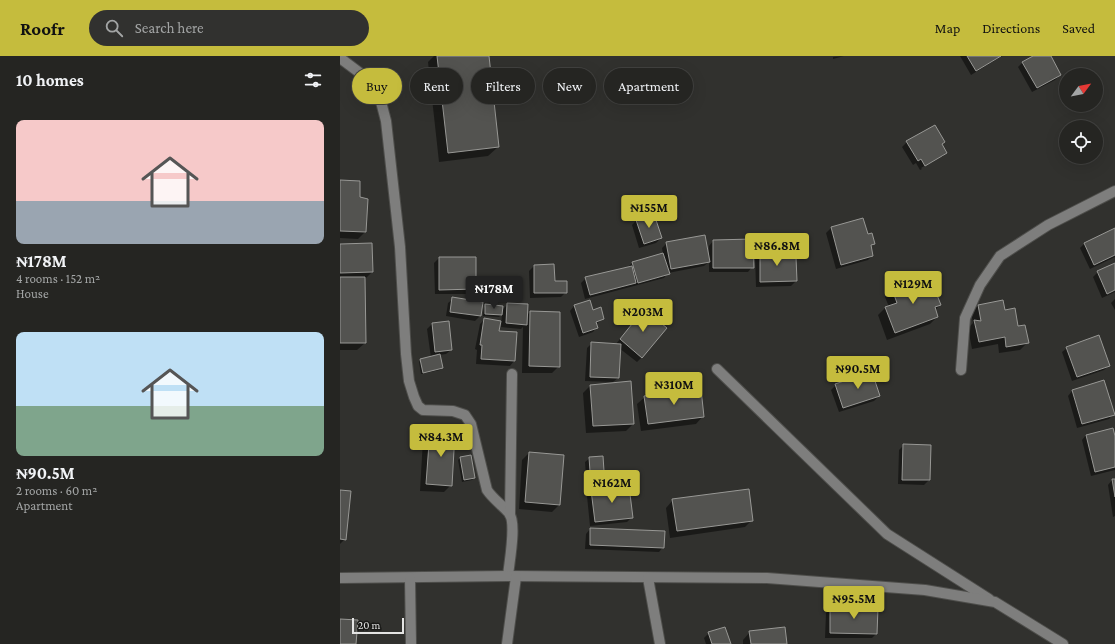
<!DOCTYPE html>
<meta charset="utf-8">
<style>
body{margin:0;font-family:"Crimson Pro",serif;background:#31312f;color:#f1f3f6;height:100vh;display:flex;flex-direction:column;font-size:15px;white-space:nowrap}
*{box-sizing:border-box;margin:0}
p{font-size:13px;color:#a3a5a5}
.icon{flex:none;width:22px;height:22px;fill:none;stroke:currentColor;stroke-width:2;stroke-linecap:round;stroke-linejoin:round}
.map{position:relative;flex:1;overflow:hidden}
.sheet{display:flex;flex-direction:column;background:#252522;width:340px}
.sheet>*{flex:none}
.hud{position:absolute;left:12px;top:12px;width:380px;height:36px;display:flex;gap:8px}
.needle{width:26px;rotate:58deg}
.fabs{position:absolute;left:719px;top:12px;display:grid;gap:8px}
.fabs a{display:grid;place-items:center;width:44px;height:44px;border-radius:50%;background:#252522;box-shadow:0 4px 16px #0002,0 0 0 1px #424240;font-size:20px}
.scale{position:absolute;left:12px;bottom:10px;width:52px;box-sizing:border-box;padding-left:4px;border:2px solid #e4e4e3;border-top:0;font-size:11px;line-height:14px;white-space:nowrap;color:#e4e4e3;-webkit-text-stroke:3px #191917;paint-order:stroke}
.price{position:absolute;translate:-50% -34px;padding:0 9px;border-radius:4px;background:#c5bc3d;color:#111;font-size:13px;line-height:26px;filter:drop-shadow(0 1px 2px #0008)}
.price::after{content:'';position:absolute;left:50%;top:24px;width:12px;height:9px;margin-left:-6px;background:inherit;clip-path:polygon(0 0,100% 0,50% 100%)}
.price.on{background:#222;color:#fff}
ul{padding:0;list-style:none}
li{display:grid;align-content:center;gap:8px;height:212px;padding:0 16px}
li span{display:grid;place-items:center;height:124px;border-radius:8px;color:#555}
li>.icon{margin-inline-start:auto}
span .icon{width:72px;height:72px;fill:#fffc;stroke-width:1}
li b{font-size:17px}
h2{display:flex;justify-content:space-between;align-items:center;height:48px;padding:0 16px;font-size:17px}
.tag{padding:0 14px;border-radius:18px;background:#252522;box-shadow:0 4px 16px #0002,0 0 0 1px #424240;font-size:14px;line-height:36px}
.tag.on{background:#c5bc3d;color:#111}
header{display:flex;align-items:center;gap:24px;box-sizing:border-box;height:56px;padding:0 20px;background:#c5bc3d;color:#111}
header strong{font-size:19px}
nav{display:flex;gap:22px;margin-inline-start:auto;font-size:14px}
.search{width:280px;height:36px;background:#31312f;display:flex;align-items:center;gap:10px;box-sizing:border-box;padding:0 14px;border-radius:22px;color:#a3a5a5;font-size:15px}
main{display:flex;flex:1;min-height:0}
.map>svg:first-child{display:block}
.shadow{fill:#0007}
.building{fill:#535350;stroke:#989895}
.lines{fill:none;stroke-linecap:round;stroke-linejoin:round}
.minor-casing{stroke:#4e4e4b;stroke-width:12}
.minor{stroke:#7e7e7d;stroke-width:10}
</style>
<header>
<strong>Roofr</strong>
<div class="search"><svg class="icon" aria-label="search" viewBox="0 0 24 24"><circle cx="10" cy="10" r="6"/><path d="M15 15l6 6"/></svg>Search here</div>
<nav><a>Map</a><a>Directions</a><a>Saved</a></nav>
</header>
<main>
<section class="sheet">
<h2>10 homes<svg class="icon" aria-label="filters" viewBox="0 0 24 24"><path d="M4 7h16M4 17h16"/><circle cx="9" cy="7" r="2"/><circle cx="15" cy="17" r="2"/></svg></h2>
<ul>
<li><span style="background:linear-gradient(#f6c9c9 65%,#9aa5b1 0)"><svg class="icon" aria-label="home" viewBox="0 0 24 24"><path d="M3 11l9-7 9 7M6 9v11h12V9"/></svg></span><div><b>₦178M</b><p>4 rooms · 152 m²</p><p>House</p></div></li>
<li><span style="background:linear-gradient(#bfe0f5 60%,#7fa58c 0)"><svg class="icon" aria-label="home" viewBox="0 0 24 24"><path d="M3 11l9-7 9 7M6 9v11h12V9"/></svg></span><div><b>₦90.5M</b><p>2 rooms · 60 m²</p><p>Apartment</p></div></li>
</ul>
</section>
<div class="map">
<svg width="775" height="588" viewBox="0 0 775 588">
<rect width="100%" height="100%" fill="#31312e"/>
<g class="shadow">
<path d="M94 0H148L158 91 148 100 99 106 88 6Z"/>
<path d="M493 0V1L504 0 493 3Z"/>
<path d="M620 0H662L631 19Z"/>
<path d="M695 0H710L720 19 715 24 692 36 678 11 683 6Z"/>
<path d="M595 70 604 86 601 89 606 97 602 101V99L581 112 582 113 580 114 576 107 573 109 562 91 567 86Z"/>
<path d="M0 125 19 142 25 176 18 183 0 182Z"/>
<path d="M297 164 321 182 316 187 299 192 292 169Z"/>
<path d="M523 164 527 180 534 187 530 191 532 200 528 204 496 213 486 177 491 172Z"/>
<path d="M775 173V201L750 213 740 192 745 187Z"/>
<path d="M373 185 412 211 408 216H369V206L364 210 328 217 324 222 245 243 241 227 246 222 287 212 292 207 323 198 322 192 327 187 369 200V190Z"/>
<path d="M0 189 32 216 25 223V287L17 294H0Z"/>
<path d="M420 196 446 202 456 225 451 230 416 231 415 200Z"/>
<path d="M99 202H135V233L130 238H95L94 207Z"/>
<path d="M775 208V236L762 242 753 221 758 216Z"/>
<path d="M194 210 226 236 221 241 190 242 189 215Z"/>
<path d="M586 233 600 249 595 254 597 261 590 268 547 284 538 259 545 252 549 251 545 241 552 234Z"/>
<path d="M113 243 142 247 140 260 135 265 106 260 108 247Z"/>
<path d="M775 243V254L771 247Z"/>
<path d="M168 248 186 260 190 256 219 257V310L212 317H182L183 271 181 273 161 271 162 258 159 261 143 260 144 252 146 250 162 254Z"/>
<path d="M638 249 664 255 678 271 687 287 680 294 659 297 658 288 632 293 628 272 633 267 631 257Z"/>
<path d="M234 250 252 255 263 263 256 268 257 271 253 276 239 281 230 255Z"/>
<path d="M299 259 302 301 297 306 279 292 278 322 273 326 245 325 247 292 252 287 276 288Z"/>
<path d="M145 263 158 275 174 305 170 310 136 308 137 294 135 293 140 268Z"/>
<path d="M108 266 111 294 106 298 99 299 102 312 100 314 81 318 79 306 81 304 91 302 87 273 92 268Z"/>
<path d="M727 292 769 309 764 314 732 325 722 296Z"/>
<path d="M496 329 539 340 534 345 499 356 491 334Z"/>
<path d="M250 330 293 368 286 375 246 377 243 337Z"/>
<path d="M732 335 773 358 769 363 737 372 728 340Z"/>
<path d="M305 341 363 360 356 368 301 375 297 348Z"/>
<path d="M90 375 111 429 104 436 80 435 83 383Z"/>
<path d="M746 379 775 384V414L751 420 742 384Z"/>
<path d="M564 389 589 424 584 429 558 428 559 394Z"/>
<path d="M189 397 219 449 212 456 179 453 182 404Z"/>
<path d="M120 402 134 422 132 424 122 426 118 404Z"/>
<path d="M250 402 264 429 259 434 292 461 287 466 250 470 247 440 252 434 247 435 245 406Z"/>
<path d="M772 424H775V460L773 461 768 429Z"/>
<path d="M0 435 5 483 0 488Z"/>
<path d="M333 444 412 464 405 471 330 482 326 452Z"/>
<path d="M250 473 323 491 319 496 245 493 246 478Z"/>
<path d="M491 552 536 578 532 582H485L486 557Z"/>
<path d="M410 576 446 588H403V584Z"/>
<path d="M369 577 390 588H366L364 582Z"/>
</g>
<g class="building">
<path d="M97 0H149L159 91 108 97Z"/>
<path d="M627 0H661L636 15Z"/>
<path d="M693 0H711L721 19 697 32 682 6Z"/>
<path d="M595 69 605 86 602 88 607 97 585 110 581 103 578 105 566 85Z"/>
<path d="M0 124 20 125V141L28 143 26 176 0 175Z"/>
<path d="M314 158 322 182 304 188 296 164Z"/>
<path d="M523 162 528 178 532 177 535 188 531 189 533 200 501 209 491 171Z"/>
<path d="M775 172V199L754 209 744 187Z"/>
<path d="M365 179 370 206 331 213 326 186Z"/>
<path d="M413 183 414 212H373V184Z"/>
<path d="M32 187 33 216 0 217V188Z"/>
<path d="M447 194V201H456L457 225 420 226V195Z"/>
<path d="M323 197 330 218 298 227 292 206Z"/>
<path d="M99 201H136V233L99 234Z"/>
<path d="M775 207V234L767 238 757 215Z"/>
<path d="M214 208 215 225H227V237H194V209Z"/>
<path d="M292 210 296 227 250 239 245 221Z"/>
<path d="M0 221H25L26 287H0Z"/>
<path d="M583 221 587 232 593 229 601 249 595 251 598 261 555 277 545 251 557 247 552 233Z"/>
<path d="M112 241 143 246 141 260 110 256Z"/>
<path d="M250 244 253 254 261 251 264 263 256 266 258 272 243 277 234 249Z"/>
<path d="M663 244 665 254 675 252 678 270 685 269 689 287 666 291 665 281 639 286 634 264 641 265 638 249Z"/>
<path d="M167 247 188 248 187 269 166 267Z"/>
<path d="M145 248 163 250 162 259 145 258Z"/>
<path d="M304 253 327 272 302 302 280 283Z"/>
<path d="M190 255 220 256V311L189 310Z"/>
<path d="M144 262 161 265 159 275 177 276 175 305 141 303 142 289H140Z"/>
<path d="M109 265 112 294 95 296 92 267Z"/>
<path d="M759 279 770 310 737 321 726 291Z"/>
<path d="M251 286 281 288 279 322 250 321Z"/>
<path d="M100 298 103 312 83 317 80 303Z"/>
<path d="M532 316 540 340 503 352 495 328Z"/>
<path d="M764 324 775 359 742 368 732 334Z"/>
<path d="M291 325 294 368 253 370 250 329Z"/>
<path d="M361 333 364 361 308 368 304 340Z"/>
<path d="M773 372 775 380V411L755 416 746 379Z"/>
<path d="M90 374 115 376 112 430 86 428Z"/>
<path d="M563 388 591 389 590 424H562Z"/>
<path d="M189 396 224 399 220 449 185 446Z"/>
<path d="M131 399 135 422 124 424 120 401Z"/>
<path d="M263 400 265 430H251L249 401Z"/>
<path d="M772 423H775V441Z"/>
<path d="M289 430 293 462 255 466 251 434Z"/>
<path d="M409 433 413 465 337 475 332 443Z"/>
<path d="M0 434 11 435 6 484 0 483Z"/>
<path d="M250 472 325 475 324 492 250 489Z"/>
<path d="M490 551 538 552 537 578 490 577Z"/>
<path d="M0 563 18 564 16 588H0Z"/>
<path d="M385 571 391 588H372L368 576Z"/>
<path d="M445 571 447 588H411L409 575Z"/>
</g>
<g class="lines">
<g class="minor-casing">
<g id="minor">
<path d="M0 2 24 20 35 32 40 42 46 65 60 191 66 298 69 325 74 341 78 350 83 354 113 355 125 359 131 368 147 434C153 443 162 449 169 457 177 467 169 507 168 520"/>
<path d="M377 313 547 478 649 543"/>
<path d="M621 314 625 262 640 229 660 200 708 169 775 135"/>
<path d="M170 459 172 318"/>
<path d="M0 522 168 520 427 522 585 534 655 546 723 588"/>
<path d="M70 522 71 588"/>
<path d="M308 522 320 588"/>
<path d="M167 588 176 521"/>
</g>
</g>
<use href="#minor" class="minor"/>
</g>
</svg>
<div class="fabs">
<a><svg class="needle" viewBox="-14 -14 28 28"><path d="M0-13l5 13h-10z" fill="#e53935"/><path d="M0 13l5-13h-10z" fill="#a3a5a5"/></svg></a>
<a><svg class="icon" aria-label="locate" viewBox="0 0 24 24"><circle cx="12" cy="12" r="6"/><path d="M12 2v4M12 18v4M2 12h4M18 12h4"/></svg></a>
</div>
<div class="scale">20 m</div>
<b class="price" style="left:309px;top:173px">₦155M</b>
<b class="price" style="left:437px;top:211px">₦86.8M</b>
<b class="price" style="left:573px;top:249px">₦129M</b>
<b class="price on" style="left:154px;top:254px">₦178M</b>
<b class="price" style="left:303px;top:277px">₦203M</b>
<b class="price" style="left:518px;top:334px">₦90.5M</b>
<b class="price" style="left:334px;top:350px">₦310M</b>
<b class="price" style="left:101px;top:402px">₦84.3M</b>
<b class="price" style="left:272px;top:448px">₦162M</b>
<b class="price" style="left:514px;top:564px">₦95.5M</b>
<div class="hud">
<a class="tag on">Buy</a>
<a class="tag">Rent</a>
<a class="tag">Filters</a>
<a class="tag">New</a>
<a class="tag">Apartment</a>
</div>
</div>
</main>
